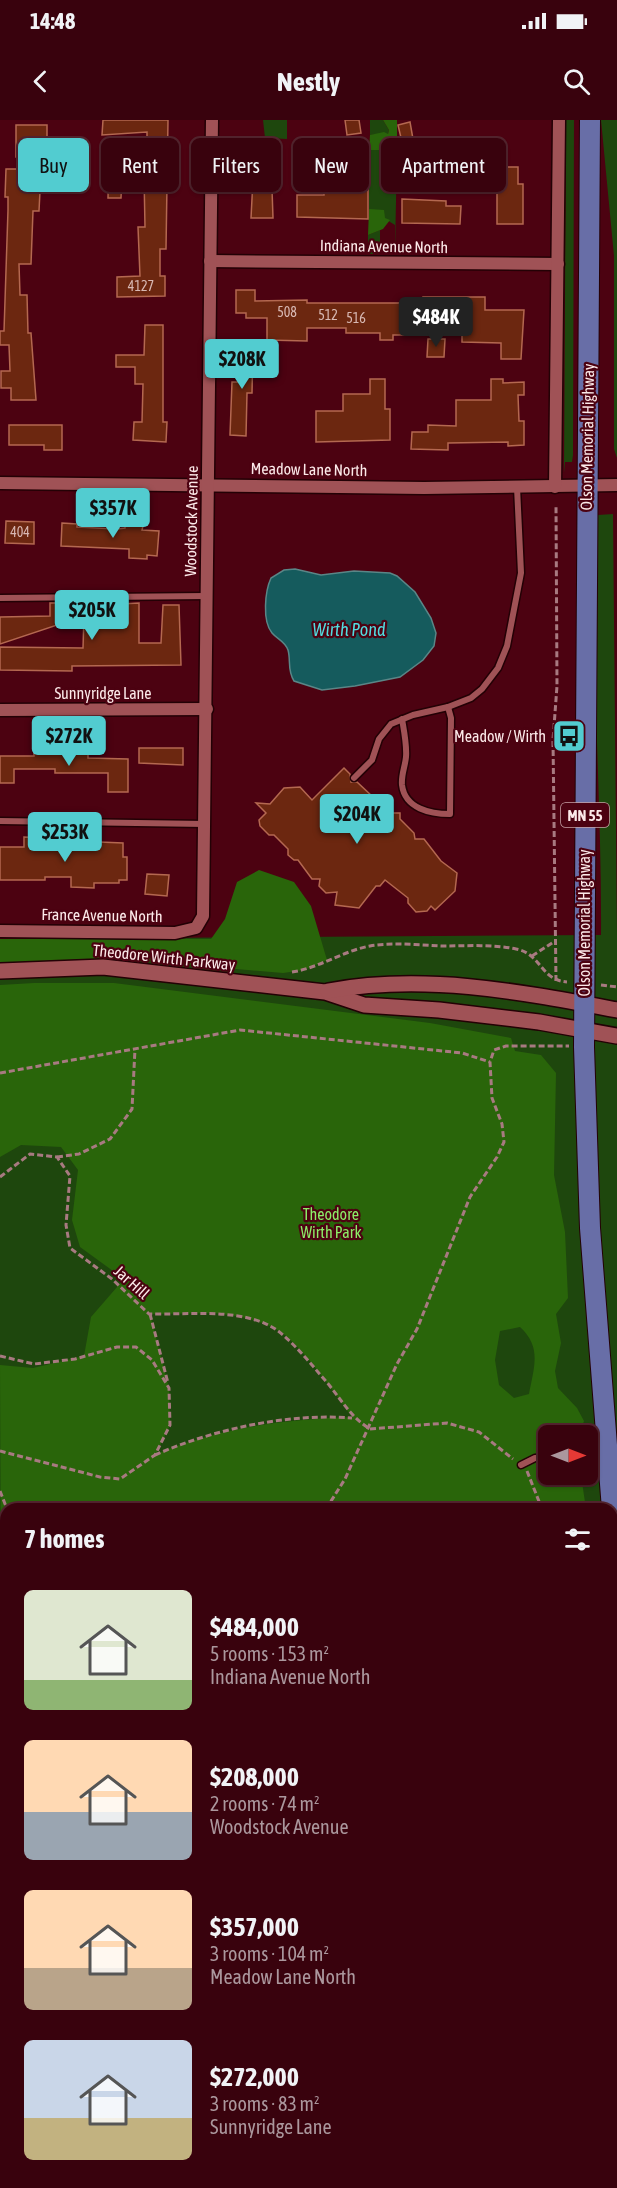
<!DOCTYPE html>
<meta charset="utf-8">
<style>
body{margin:0;font-family:"Asap Condensed",sans-serif;background:#400c16;color:#f1f3f6;height:100vh;display:flex;flex-direction:column;font-size:22px;white-space:nowrap}
*{box-sizing:border-box;margin:0}
p{font-size:20px;color:#ab979d}
.icon{flex:none;width:33px;height:33px;fill:none;stroke:currentColor;stroke-width:2;stroke-linecap:round;stroke-linejoin:round}
.map{position:relative;flex:1;overflow:hidden}
.sheet{position:absolute;left:0px;top:1383px;width:618px;height:686px;display:flex;flex-direction:column;background:#39020d;border-radius:18px 18px 0 0;box-shadow:0 2px 4px #0004,0 0 0 2px #53242e}
.sheet>*{flex:none}
.banner{position:absolute;left:18px;top:18px;width:582px;height:54px;display:flex;gap:12px}
.needle{width:39px;rotate:90deg}
.controls{position:absolute;left:538px;top:1305px;display:grid;gap:12px}
.controls a{display:grid;place-items:center;width:60px;height:60px;border-radius:9px;background:#39020d;box-shadow:0 2px 4px #0004,0 0 0 2px #53242e;font-size:30px}
.price{position:absolute;translate:-50% -51px;padding:0 14px;border-radius:6px;background:#52ccd0;color:#111;font-size:20px;line-height:39px;filter:drop-shadow(0 2px 3px #0008)}
.price::after{content:'';position:absolute;left:50%;top:36px;width:18px;height:14px;margin-left:-9px;background:inherit;clip-path:polygon(0 0,100% 0,50% 100%)}
.price.current{background:#222;color:#fff}
ul{padding:0;list-style:none}
li{display:flex;align-items:center;gap:18px;height:150px;padding:0 24px}
li span{display:grid;place-items:center;flex:none;width:168px;height:120px;border-radius:9px;color:#555}
li>.icon{margin-inline-start:auto}
span .icon{width:72px;height:72px;fill:#fffc;stroke-width:1}
li b{font-size:26px}
h2{display:flex;justify-content:space-between;align-items:center;height:72px;padding:0 24px;font-size:26px}
.pill{padding:0 21px;border-radius:9px;background:#39020d;box-shadow:0 2px 4px #0004,0 0 0 2px #53242e;font-size:21px;line-height:54px}
.pill.current{background:#52ccd0;color:#111}
.status{display:flex;justify-content:space-between;align-items:center;height:42px;padding:0 30px;background:#39020d;direction:ltr}
.status svg{height:16px;fill:currentColor}
header{display:flex;justify-content:space-between;align-items:center;height:78px;padding:0 24px;background:#39020d;font-size:27px;font-weight:700}
.map>svg:first-child{display:block}
.green{fill:#1e470d;fill-rule:evenodd}
.forest{fill:#29650a;fill-rule:evenodd}
.water{fill:#155b5d;stroke:#5a8687;stroke-width:1.5}
.building{fill:#6c2710;stroke:#b46850;stroke-width:1.5}
.lines{fill:none;stroke-linecap:round;stroke-linejoin:round}
.service-casing{stroke:#230105;stroke-width:9}
.minor-casing{stroke:#230105;stroke-width:15}
.tertiary-casing{stroke:#230105;stroke-width:18}
.primary-casing{stroke:#230105;stroke-width:22}
.path{stroke:#a87a81;stroke-width:3;stroke-dasharray:6 3;stroke-linecap:butt}
.service{stroke:#a05256;stroke-width:6}
.minor{stroke:#a05256;stroke-width:12}
.tertiary{stroke:#a05256;stroke-width:15}
.primary{stroke:#686ea7;stroke-width:20}
.labels{text-anchor:middle;dominant-baseline:central;stroke-width:4.5;stroke-linejoin:round;paint-order:stroke}
.number-label{font-size:14px;fill:#d8b8b3}
.shield{fill:#4c0211;stroke:#c7a4a8;stroke-width:1.5}
.shield-label{font-size:15px;font-weight:bold;fill:#fce9e9}
.street-label{font-size:16px;fill:#fce9e9;stroke:#4c0211}
.poi-label{font-size:16px;fill:#fce9e9;stroke:#4c0211;text-anchor:end}
.park-label{font-size:16px;fill:#8cee68;stroke:#4c0211}
.water-label{font-size:18px;font-style:italic;fill:#52dce0;stroke:#4c0211}
</style>
<div class="status"><b>14:48</b><svg viewBox="0 0 49 12"><path d="M0 12V9h3v3zM5 12V6h3v6zM10 12V3h3v9zM15 12V0h3v12zM26 1h20v11H26zM47 4h2v5h-2z"/></svg></div>
<header><svg class="icon" aria-label="back" viewBox="0 0 24 24"><path d="M15 5l-7 7 7 7"/></svg>Nestly<svg class="icon" aria-label="search" viewBox="0 0 24 24"><circle cx="10" cy="10" r="6"/><path d="M15 15l6 6"/></svg></header>
<div class="map">
<svg width="617" height="2068" viewBox="0 0 617 2068">
<rect width="100%" height="100%" fill="#4c0211"/>
<g class="green">
<path d="M263 0H287V19L265 18Z"/>
<path d="M370 0H383L389 10 388 14 370 15Z"/>
<path d="M566 0H574L573 335 572 342H565L564 353Z"/>
<path d="M601 0H617V338L614 329V136Z"/>
<path d="M369 30H397L395 132V105L369 89Z"/>
<path d="M380 110V134H368V115Z"/>
<path d="M613 394 617 815V2068H0V819L601 815C602 675 589 535 598 395ZM549 1316H588V1354H549ZM6 1389H612V2062H6Z"/>
</g>
<g class="forest">
<path d="M383 0H397V30H369L370 15 384 12 388 14 389 10Z"/>
<path d="M369 89 384 90 385 98 390 100 383 109 368 115Z"/>
<path d="M259 750 294 762 311 786 327 840 304 850 283 853 112 838 0 843V819H211L225 799 237 762Z"/>
<path d="M34 863H114L430 903 511 918 515 931 541 935 556 953 554 1055 565 1112 568 1178 556 1194 561 1223 555 1251 558 1268 577 1288 584 1301 579 1315 549 1316V1354L581 1355 586 1389H6V1487L1 1485 0 1245 33 1248 84 1236 91 1197 124 1159 80 1127 72 1100 78 1050 61 1027 21 1025 0 1037V865ZM215 1193C238 1196 260 1199 281 1212 303 1227 336 1275 352 1297 286 1299 218 1308 156 1334L170 1305 169 1268 150 1194ZM520 1207C542 1227 534 1247 529 1274L514 1278 499 1265 495 1240 500 1211Z"/>
</g>
<g class="water">
<path d="M295 449 321 455 354 451 390 453 397 456 415 472 431 498 436 513 434 526 423 540 400 557 355 566 322 570 294 561C287 550 291 540 288 530 285 521 277 519 272 513 262 501 265 471 271 458L284 450Z"/>
<path d="M0 1484 6 1487V2062L571 2063 570 2068H0Z"/>
</g>
<g class="building">
<path d="M103 0H168L166 129H160V156H165V176L117 177V157L140 156 138 107H145L144 56H122L121 78H108L109 41H147V12L102 15Z"/>
<path d="M345 0H359L361 13 347 15Z"/>
<path d="M410 2 413 19 402 22 398 5Z"/>
<rect x="16" y="5" width="31" height="32"/>
<path d="M324 38 355 41V68H368V99L297 97V75H324Z"/>
<path d="M254 40H271L273 98H251Z"/>
<path d="M497 47H518V64H523V104H497Z"/>
<path d="M6 49H23V71H40L39 91H33L31 144H19L20 175H27L28 213H31L36 280H11V268H1V251H10L9 225H0V211H4L8 90V77H5Z"/>
<path d="M402 79 446 81V86H461L460 104 402 103Z"/>
<path d="M236 170H255V181L307 180V183H423V177H485V190H524L521 239H501V223L462 222V196L440 195 439 215H393V220H380V213H346V208H307V221L267 220V198H246V193H236Z"/>
<path d="M145 205H163V302H167L166 322 133 320 134 302H142L143 264H135V247H116V235H144Z"/>
<path d="M428 219H445L444 237H427Z"/>
<path d="M238 223H253L252 273H247L246 316 230 315 232 262H238Z"/>
<path d="M370 259H385V289H390V320L316 322V291H343V274H370Z"/>
<path d="M491 259H503V263L524 262V275H518L519 301H524V325L508 326V322L448 323V330L411 329 412 312H428V305L456 306V280H491Z"/>
<path d="M9 305H62V330H44V325H9Z"/>
<path d="M6 401 34 402V424L5 423Z"/>
<path d="M62 403 77 404V407L117 409 125 408V405L143 406 142 410 159 411 157 436 147 435V439L129 438V429L61 426Z"/>
<path d="M50 483H66V492H121V484L139 483V523H161L163 485H179L181 545 72 546V551L0 550V527L83 528 84 496 0 524V497L50 496Z"/>
<path d="M139 628H183V645L139 643Z"/>
<path d="M34 632H88V638L128 639V672H108V653H55V649H14V663H0V636H34Z"/>
<path d="M344 648 350 654 351 662H357L390 693H400V699L414 713 415 719H424L441 741 457 753 455 771 435 790 431 786 427 791 416 792 408 783V778L385 760 380 766H376L359 788 335 785 337 772 326 773 319 766 320 759H312L298 740H294L288 735V729L274 715H269L260 706 259 700 266 693 256 683 270 684 284 668 300 667 312 680Z"/>
<path d="M24 717 51 718 50 730H75V721L123 723V737H127V760H119V763H94V768L71 767V757H45V760H0V727H24Z"/>
<path d="M147 754 169 755 167 776 145 774Z"/>
</g>
<g class="lines">
<g class="service-casing">
<g id="service">
<path d="M0 478 206 476"/>
<path d="M402 599C404 611 407 625 406 637 405 647 401 655 402 665 405 689 431 694 450 694L451 598 448 587"/>
<path d="M354 658 372 640 379 619 391 604 413 595 448 587 471 578 482 569 498 548 507 526 521 453 517 367"/>
<path d="M0 701 205 704"/>
<path d="M588 1335 605 1334"/>
<path d="M521 1345 535 1338 549 1337"/>
</g>
</g>
<g class="minor-casing">
<g id="minor">
<path d="M210 141 558 144"/>
<path d="M0 363 424 368 617 365"/>
<path d="M555 367 559 0"/>
<path d="M0 590 207 589"/>
<path d="M0 811 175 813 196 808 203 796 212 0"/>
</g>
</g>
<g class="tertiary-casing">
<g id="tertiary">
<path d="M0 851 103 847 325 872 364 885 439 890 539 902 617 916"/>
<path d="M328 871C425 853 521 872 617 890"/>
</g>
</g>
<g class="primary-casing">
<g id="primary">
<path d="M590 0 584 927 590 1108 612 1389"/>
<path d="M612 1395 617 1466"/>
<path d="M612 1970 617 1870"/>
<path d="M603 2068 604 2062"/>
</g>
</g>
<g class="path">
<path d="M553 620H566"/>
<path d="M532 836 555 821"/>
<path d="M292 852C319 848 343 831 370 826 393 822 419 825 443 826 467 826 492 824 516 829 542 834 540 860 567 862"/>
<path d="M556 861 553 620 557 566 556 385"/>
<path d="M601 865 617 867"/>
<path d="M0 953 240 910 462 933 490 942"/>
<path d="M57 1037 79 1034 110 1019 132 989 135 929"/>
<path d="M0 1057 30 1034 57 1037 70 1056 66 1105 70 1128 112 1159 149 1194C190 1195 251 1186 283 1215 298 1228 311 1244 324 1259 340 1277 349 1296 370 1309"/>
<path d="M150 1194 168 1263"/>
<path d="M0 1236 34 1244 75 1239 117 1227H136L152 1240 169 1268 170 1305 155 1335 120 1359 100 1357 0 1331"/>
<path d="M370 1309 447 1303 479 1312 513 1339"/>
<path d="M155 1335C214 1309 288 1293 352 1298"/>
<path d="M527 1351 542 1389"/>
<path d="M0 1371 7 1389"/>
<path d="M326 1389 345 1359 397 1244 417 1209 470 1077 497 1037 504 1022 502 1004 492 978 490 942 494 930 506 926H569"/>
<path d="M549 2068 552 2062"/>
</g>
<use href="#service" class="service"/>
<use href="#minor" class="minor"/>
<use href="#tertiary" class="tertiary"/>
<use href="#primary" class="primary"/>
</g>
<defs>
<g id="bus-square" transform="scale(1.725)"><rect x="-9" y="-9" width="18" height="18" rx="4" fill="#52ccd0" stroke="#4c0211"/><path d="M-5-6H5V4H4V6H2V4H-2V6H-4V4H-5ZM-3.5-4V0h7V-4ZM-3.5 1.2v1.5H-2V1.2ZM2 1.2v1.5H3.5V1.2Z" fill="#111"/></g>
</defs>
<g fill-rule="evenodd">
<use href="#bus-square" x="569" y="616"/>
</g>
<g class="labels">
<g class="number-label">
<text x="141" y="166">4127</text>
<text x="287" y="192">508</text>
<text x="328" y="195">512</text>
<text x="356" y="198">516</text>
<text x="20" y="412">404</text>
</g>
<rect class="shield" x="561" y="683" width="48" height="24" rx="4.5"/>
<g class="shield-label">
<text x="585" y="695">MN 55</text>
</g>
<g class="street-label">
<text transform="translate(384 126) rotate(1)">Indiana Avenue North</text>
<text transform="translate(587 317) rotate(-89)">Olson Memorial Highway</text>
<text transform="translate(309 349) rotate(1)">Meadow Lane North</text>
<text transform="translate(191 401) rotate(-89)">Woodstock Avenue</text>
<text x="103" y="573">Sunnyridge Lane</text>
<text transform="translate(102 795) rotate(1)">France Avenue North</text>
<text transform="translate(584 803) rotate(-90)">Olson Memorial Highway</text>
<text transform="translate(164 837) rotate(6)">Theodore Wirth Parkway</text>
<text transform="translate(132 1162) rotate(42)">Jar Hill</text>
</g>
<g class="poi-label">
<text x="546" y="616">Meadow / Wirth</text>
</g>
<g class="park-label">
<text x="331" y="1094">Theodore<tspan x="331" dy="18">Wirth Park</tspan></text>
</g>
<g class="water-label">
<text x="349" y="509">Wirth Pond</text>
</g>
</g>
</svg>
<div class="controls">
<a><svg class="needle" viewBox="-14 -14 28 28"><path d="M0-13l5 13h-10z" fill="#e53935"/><path d="M0 13l5-13h-10z" fill="#ab979d"/></svg></a>
</div>
<b class="price current" style="left:436px;top:228px">$484K</b>
<b class="price" style="left:242px;top:270px">$208K</b>
<b class="price" style="left:113px;top:419px">$357K</b>
<b class="price" style="left:92px;top:521px">$205K</b>
<b class="price" style="left:69px;top:647px">$272K</b>
<b class="price" style="left:357px;top:725px">$204K</b>
<b class="price" style="left:65px;top:743px">$253K</b>
<div class="banner">
<a class="pill current">Buy</a>
<a class="pill">Rent</a>
<a class="pill">Filters</a>
<a class="pill">New</a>
<a class="pill">Apartment</a>
</div>
<section class="sheet">
<h2>7 homes<svg class="icon" aria-label="filters" viewBox="0 0 24 24"><path d="M4 7h16M4 17h16"/><circle cx="9" cy="7" r="2"/><circle cx="15" cy="17" r="2"/></svg></h2>
<ul>
<li><span style="background:linear-gradient(#dfe7d0 75%,#8fb573 0)"><svg class="icon" aria-label="home" viewBox="0 0 24 24"><path d="M3 11l9-7 9 7M6 9v11h12V9"/></svg></span><div><b>$484,000</b><p>5 rooms · 153 m²</p><p>Indiana Avenue North</p></div></li>
<li><span style="background:linear-gradient(#ffd9b3 60%,#9aa5b1 0)"><svg class="icon" aria-label="home" viewBox="0 0 24 24"><path d="M3 11l9-7 9 7M6 9v11h12V9"/></svg></span><div><b>$208,000</b><p>2 rooms · 74 m²</p><p>Woodstock Avenue</p></div></li>
<li><span style="background:linear-gradient(#ffd9b3 65%,#b9a48a 0)"><svg class="icon" aria-label="home" viewBox="0 0 24 24"><path d="M3 11l9-7 9 7M6 9v11h12V9"/></svg></span><div><b>$357,000</b><p>3 rooms · 104 m²</p><p>Meadow Lane North</p></div></li>
<li><span style="background:linear-gradient(#c9d6e8 65%,#c2b280 0)"><svg class="icon" aria-label="home" viewBox="0 0 24 24"><path d="M3 11l9-7 9 7M6 9v11h12V9"/></svg></span><div><b>$272,000</b><p>3 rooms · 83 m²</p><p>Sunnyridge Lane</p></div></li>
</ul>
</section>
</div>
